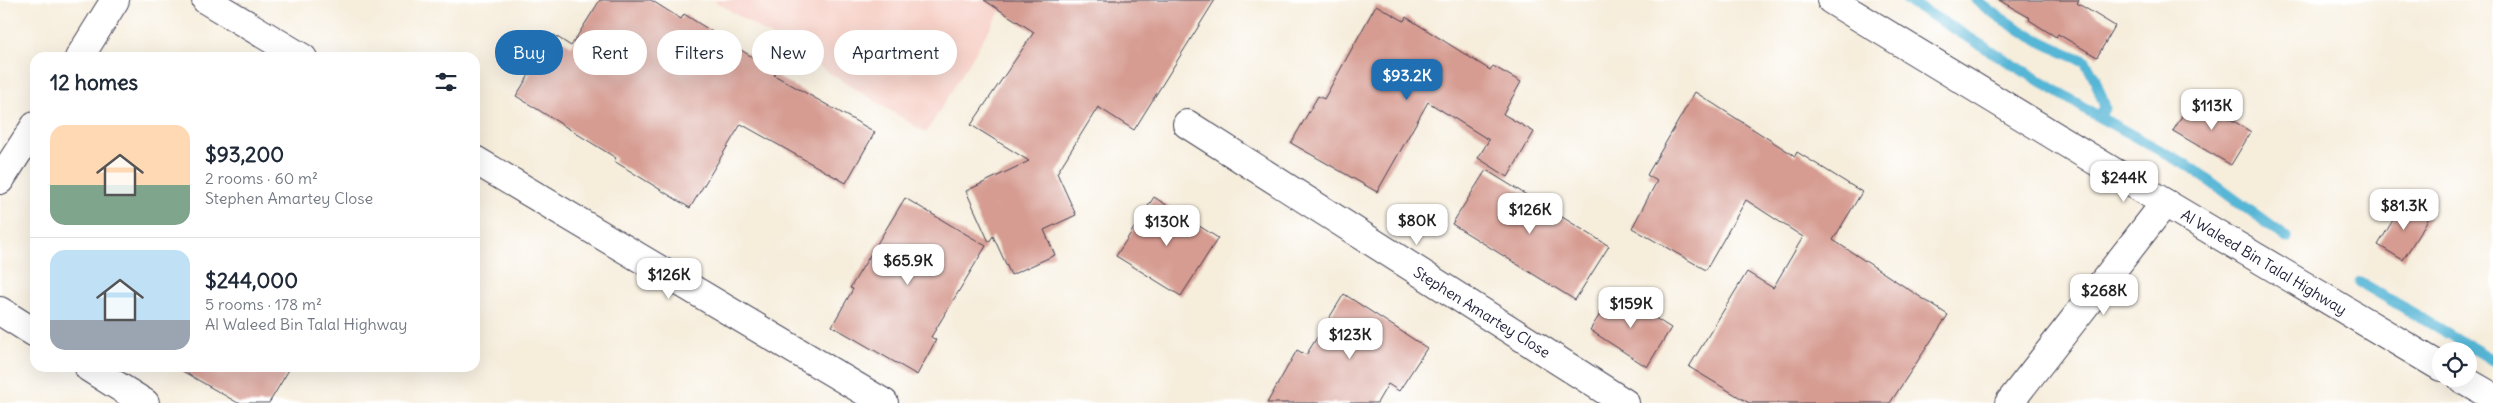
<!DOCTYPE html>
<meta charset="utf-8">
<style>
body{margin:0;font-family:Delius,sans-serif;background:#f2f2f3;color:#1f2937;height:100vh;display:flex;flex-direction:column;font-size:19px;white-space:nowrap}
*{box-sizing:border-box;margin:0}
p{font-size:16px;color:#747a83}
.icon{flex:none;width:28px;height:28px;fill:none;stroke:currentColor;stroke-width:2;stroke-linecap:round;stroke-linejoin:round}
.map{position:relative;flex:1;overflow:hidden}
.side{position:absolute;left:30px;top:52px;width:450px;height:320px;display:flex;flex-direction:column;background:#fff;border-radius:15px;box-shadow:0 5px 20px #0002}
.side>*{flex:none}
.banner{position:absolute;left:495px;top:30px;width:475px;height:45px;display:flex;gap:10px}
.fabs{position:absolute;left:2432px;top:342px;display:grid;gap:10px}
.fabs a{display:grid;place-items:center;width:45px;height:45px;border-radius:50%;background:#fff;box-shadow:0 5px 20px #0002;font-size:25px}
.price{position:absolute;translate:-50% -42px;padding:0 11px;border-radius:10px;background:#fff;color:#222;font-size:16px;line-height:32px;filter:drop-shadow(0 1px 2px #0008)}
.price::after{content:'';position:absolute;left:50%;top:30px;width:15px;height:11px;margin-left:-8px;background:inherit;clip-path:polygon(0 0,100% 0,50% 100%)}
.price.on{background:#1f6fb2;color:#fff}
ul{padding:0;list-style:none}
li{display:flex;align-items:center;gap:15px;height:125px;padding:0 20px}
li+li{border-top:1px solid #e0e1e3}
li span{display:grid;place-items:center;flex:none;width:140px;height:100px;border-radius:15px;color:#555}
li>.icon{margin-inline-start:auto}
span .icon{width:60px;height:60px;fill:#fffc;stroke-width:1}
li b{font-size:21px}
h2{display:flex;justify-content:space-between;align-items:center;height:60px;padding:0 20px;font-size:21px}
.tag{padding:0 18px;border-radius:22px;background:#fff;box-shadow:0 5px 20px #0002;font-size:18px;line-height:45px}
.tag.on{background:#1f6fb2;color:#fff}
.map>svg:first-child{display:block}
.built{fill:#f7d1c8}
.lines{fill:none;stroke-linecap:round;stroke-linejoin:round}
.stream{stroke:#57b6d6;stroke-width:11}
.building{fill:#d69b91}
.minor-casing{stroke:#424053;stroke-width:30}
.minor{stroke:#fff;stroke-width:28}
.labels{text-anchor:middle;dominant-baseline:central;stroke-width:4.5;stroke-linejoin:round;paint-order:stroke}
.street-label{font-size:15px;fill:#22223b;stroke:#fff}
</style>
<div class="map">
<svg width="2493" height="403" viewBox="0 0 2493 403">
<rect width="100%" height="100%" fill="#fff"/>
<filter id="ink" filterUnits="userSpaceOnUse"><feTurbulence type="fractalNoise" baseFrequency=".02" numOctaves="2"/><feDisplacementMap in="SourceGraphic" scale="10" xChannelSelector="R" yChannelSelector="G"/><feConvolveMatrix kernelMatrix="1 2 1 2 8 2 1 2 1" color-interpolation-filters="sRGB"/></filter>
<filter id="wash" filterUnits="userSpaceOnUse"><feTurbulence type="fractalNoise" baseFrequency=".0096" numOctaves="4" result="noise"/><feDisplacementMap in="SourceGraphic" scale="20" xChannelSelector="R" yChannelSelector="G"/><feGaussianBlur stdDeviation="1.12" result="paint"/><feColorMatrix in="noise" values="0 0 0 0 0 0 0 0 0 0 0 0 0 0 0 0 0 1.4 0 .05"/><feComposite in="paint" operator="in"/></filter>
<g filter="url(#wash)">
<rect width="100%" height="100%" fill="#f6eddb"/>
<path class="built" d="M713 0H1007L926 133Z"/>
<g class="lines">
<g class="stream">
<path d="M1907 0 2099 117 2192 168 2287 238"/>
<path d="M1976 0C2007 25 2048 47 2085 61L2094 77 2105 107 2099 117"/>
<path d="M2360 282 2493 360"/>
</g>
</g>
<g id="blocks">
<g class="building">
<path d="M600 0H651L681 19 684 14 776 72 774 75 875 132 846 183 741 124 690 208 614 161 616 158 516 96 554 35 571 46Z"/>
<path d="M984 0H1215L1134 130 1098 107 1057 173 1076 215 1044 230 1055 255 1011 275 993 236 989 242 966 191 1029 161 971 125 1034 32Z"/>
<path d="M1999 0H2079L2077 3 2115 26 2097 57 2058 34 2056 37 2029 20 2030 18Z"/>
<path d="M1376 5 1404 21 1406 17 1490 70 1493 66 1521 82 1503 114 1534 132 1508 177 1478 158 1489 140 1428 102 1377 192 1291 143 1318 96 1324 99Z"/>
<path d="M1695 92 1795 156 1797 152 1862 192 1833 240 1948 315 1890 403H1749L1689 367 1747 272 1773 288 1803 237 1746 200 1706 270 1632 228 1657 181 1647 175Z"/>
<path d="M2194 96 2251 132 2231 165 2173 131Z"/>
<path d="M1486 170 1609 246 1575 300 1452 224Z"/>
<path d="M1154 197 1218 238 1181 296 1116 256Z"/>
<path d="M905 198 986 246 931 337 936 340 917 375 832 326 853 289 850 288Z"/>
<path d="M2404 202 2429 218 2403 260 2378 245Z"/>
<path d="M1614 292 1671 328 1647 367 1590 330Z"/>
<path d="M1344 294 1427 348 1399 391 1388 384 1377 403H1267L1297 350 1306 355Z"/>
<path d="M177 368H290L269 403H238Z"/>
</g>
</g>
</g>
<g filter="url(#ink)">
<use href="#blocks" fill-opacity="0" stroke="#424053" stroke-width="1"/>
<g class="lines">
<g class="minor-casing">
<g id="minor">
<path d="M206 0 303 58"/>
<path d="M1831 0 2165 203 2441 367"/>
<path d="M79 58 115 0"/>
<path d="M1187 124 1625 403"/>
<path d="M475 160 884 403"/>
<path d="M0 180 35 126"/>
<path d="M0 311 35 333"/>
<path d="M89 368 145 403"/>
<path d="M2462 379 2493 397"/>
<path d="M2009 403 2165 203"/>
</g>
</g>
<use href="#minor" class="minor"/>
</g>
</g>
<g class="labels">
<g class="street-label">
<text transform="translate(2264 262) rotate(31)">Al Waleed Bin Talal Highway</text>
<text transform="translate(1482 312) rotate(32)">Stephen Amartey Close</text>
</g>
</g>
</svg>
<div class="fabs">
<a><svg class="icon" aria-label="locate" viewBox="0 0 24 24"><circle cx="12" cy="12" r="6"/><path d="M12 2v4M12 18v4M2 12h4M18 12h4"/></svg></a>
</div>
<b class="price on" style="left:1407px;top:101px">$93.2K</b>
<b class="price" style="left:2212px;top:131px">$113K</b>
<b class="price" style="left:2124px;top:203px">$244K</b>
<b class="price" style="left:2404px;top:231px">$81.3K</b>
<b class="price" style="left:1530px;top:235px">$126K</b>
<b class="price" style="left:1417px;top:246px">$80K</b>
<b class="price" style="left:1167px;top:247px">$130K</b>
<b class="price" style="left:908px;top:286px">$65.9K</b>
<b class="price" style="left:669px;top:300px">$126K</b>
<b class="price" style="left:2104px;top:316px">$268K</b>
<b class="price" style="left:1631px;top:329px">$159K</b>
<b class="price" style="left:1350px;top:360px">$123K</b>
<div class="banner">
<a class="tag on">Buy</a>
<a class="tag">Rent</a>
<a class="tag">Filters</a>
<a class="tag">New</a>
<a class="tag">Apartment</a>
</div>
<section class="side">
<h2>12 homes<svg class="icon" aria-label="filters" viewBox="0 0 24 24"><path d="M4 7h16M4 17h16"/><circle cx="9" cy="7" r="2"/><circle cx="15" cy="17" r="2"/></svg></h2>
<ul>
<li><span style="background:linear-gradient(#ffd9b3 60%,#7fa58c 0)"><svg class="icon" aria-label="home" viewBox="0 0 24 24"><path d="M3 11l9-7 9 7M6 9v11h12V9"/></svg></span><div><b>$93,200</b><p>2 rooms · 60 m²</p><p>Stephen Amartey Close</p></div></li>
<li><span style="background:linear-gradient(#bfe0f5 70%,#9aa5b1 0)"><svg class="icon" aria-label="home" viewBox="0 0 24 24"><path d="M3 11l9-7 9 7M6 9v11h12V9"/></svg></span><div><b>$244,000</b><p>5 rooms · 178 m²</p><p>Al Waleed Bin Talal Highway</p></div></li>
</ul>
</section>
</div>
